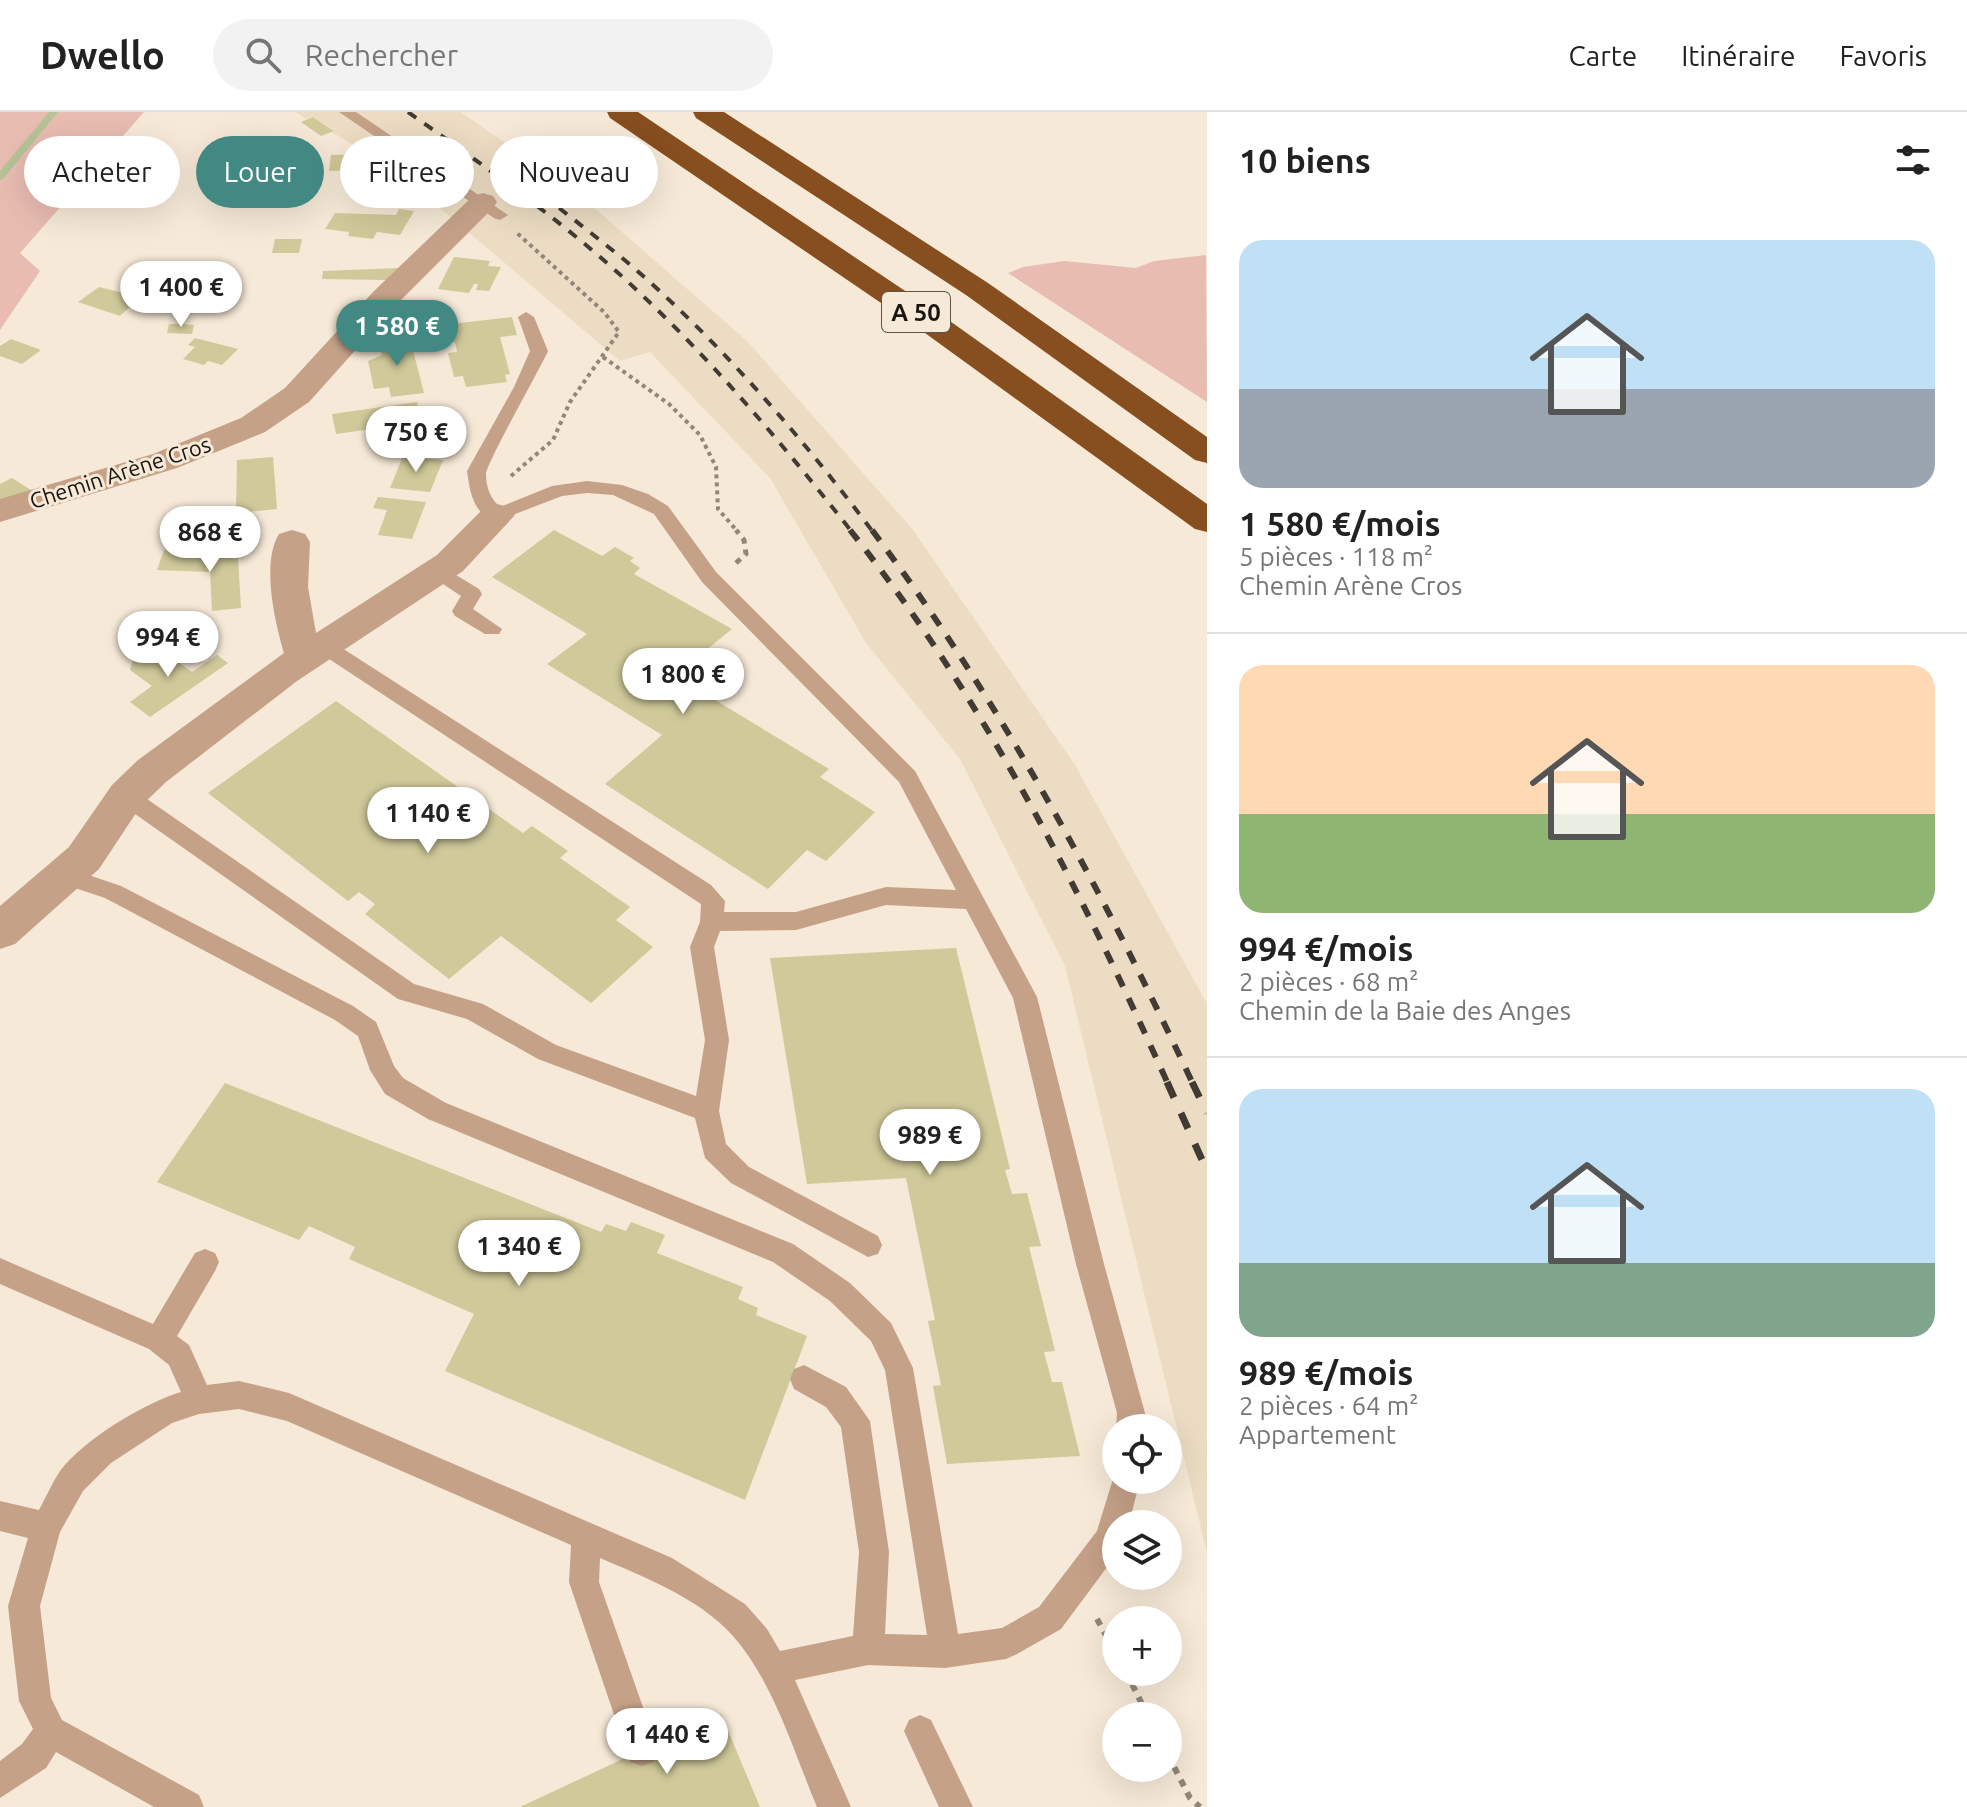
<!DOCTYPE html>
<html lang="fr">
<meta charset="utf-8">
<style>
body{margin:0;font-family:Ubuntu,sans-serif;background:#f2f2f2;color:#222;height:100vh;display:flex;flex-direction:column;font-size:30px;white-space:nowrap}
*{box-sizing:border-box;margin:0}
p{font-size:26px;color:#767676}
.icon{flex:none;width:44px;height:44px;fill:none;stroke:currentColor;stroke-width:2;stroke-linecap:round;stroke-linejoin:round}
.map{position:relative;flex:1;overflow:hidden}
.details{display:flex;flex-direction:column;background:#fff;width:760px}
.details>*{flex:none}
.banner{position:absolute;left:24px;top:24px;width:760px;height:72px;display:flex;gap:16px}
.buttons{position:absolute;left:1102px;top:1302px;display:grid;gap:16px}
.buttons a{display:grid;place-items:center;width:80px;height:80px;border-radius:50%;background:#fff;box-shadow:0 8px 32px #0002;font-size:40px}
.price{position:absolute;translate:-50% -68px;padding:0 18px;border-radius:28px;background:#fff;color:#222;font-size:26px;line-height:52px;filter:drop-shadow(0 2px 4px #0008)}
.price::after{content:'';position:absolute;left:50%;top:48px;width:24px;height:18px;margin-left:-12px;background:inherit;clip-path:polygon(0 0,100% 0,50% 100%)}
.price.active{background:#438983;color:#fff}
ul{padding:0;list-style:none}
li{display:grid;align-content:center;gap:16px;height:424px;padding:0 32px}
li+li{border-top:2px solid #e0e0e0}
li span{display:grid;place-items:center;height:248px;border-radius:24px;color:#555}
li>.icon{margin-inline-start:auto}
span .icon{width:144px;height:144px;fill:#fffc;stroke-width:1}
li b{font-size:34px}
h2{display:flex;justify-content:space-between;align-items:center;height:96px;padding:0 32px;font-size:34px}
.tag{padding:0 28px;border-radius:36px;background:#fff;box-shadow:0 8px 32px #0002;font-size:28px;line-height:72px}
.tag.active{background:#438983;color:#fff}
header{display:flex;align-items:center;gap:48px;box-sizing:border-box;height:112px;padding:0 40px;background:#fff;border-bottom:2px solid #e0e0e0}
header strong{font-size:38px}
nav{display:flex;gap:44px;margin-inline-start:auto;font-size:28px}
.search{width:560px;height:72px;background:#f2f2f2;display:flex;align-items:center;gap:20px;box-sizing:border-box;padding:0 28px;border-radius:44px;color:#767676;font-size:30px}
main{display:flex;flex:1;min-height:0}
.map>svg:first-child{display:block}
.built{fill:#ecdcc3}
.green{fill:#e8bcb1}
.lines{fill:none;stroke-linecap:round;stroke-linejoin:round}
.stream{fill:#b5c396;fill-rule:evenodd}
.building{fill:#d0c99a}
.path-far2{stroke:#90877b;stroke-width:4;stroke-dasharray:4 4;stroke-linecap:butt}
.path-far1{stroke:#90877b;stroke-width:5;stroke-dasharray:6 6;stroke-linecap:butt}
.path{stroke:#90877b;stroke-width:6;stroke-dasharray:7 7;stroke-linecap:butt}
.service{fill:#c5a188;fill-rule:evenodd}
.minor{fill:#c5a188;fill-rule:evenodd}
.motorway{fill:#874e1f;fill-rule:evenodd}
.rail-far2{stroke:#413b33;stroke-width:4;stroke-dasharray:10 10;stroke-linecap:butt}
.rail-far1{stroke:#413b33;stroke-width:6;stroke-dasharray:13 13;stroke-linecap:butt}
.rail{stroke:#413b33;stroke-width:7;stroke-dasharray:17 17;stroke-linecap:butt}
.labels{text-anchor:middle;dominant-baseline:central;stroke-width:6;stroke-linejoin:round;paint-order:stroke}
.far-street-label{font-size:22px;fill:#19150f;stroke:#f6e9d7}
.shield{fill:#f6e9d7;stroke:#5b554b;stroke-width:2}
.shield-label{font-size:24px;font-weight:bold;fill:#19150f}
</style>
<header>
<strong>Dwello</strong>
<div class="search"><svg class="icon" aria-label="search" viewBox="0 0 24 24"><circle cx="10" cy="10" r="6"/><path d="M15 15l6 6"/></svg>Rechercher</div>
<nav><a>Carte</a><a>Itinéraire</a><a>Favoris</a></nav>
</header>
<main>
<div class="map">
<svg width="1207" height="1695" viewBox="0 0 1207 1695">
<rect width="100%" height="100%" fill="#f6e9d7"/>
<path class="built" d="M295 0H461L583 86 747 229 913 418 1075 653 1207 892V1441L1065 854 960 647 866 531 770 366 650 240 620 249 440 96 451 88 331 20 334 18 314 5 306 7Z"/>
<g class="green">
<path d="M0 0H144L20 141 40 159 0 218Z"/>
<path d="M1206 143 1207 290 1008 161 1023 155 1064 149 1136 156 1154 149Z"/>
</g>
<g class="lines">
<path class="stream" d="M49 0H58L3 67 0 68V59Z"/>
</g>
<g class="building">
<path d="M313 5 334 19 321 24 301 10Z"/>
<path d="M370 42 369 58 329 59 331 43Z"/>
<path d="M254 45 287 51 281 60 247 54Z"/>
<path d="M231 59 283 72 277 77 293 81 284 88 239 77 233 83 210 77Z"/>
<path d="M399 97 414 99 400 123 377 120 373 127 348 124 349 120 325 117 335 101 396 103Z"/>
<path d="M275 127H302L299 141H272Z"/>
<path d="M454 145 490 149 488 154 501 155 489 179 476 178 478 172H474L469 181 438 177Z"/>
<path d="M399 156 387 168 322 167 323 159Z"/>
<path d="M99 175 140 185 120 204 78 190Z"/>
<path d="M512 205 517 223 500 225 510 262 505 263 507 270 466 275 463 264 454 265 448 241 457 240 455 230 446 231 442 213Z"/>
<path d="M169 212H183L194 213 192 222 167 221Z"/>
<path d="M409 223 424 281 391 285 389 275 374 277 368 249 382 243 380 237 392 225Z"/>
<path d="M195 226 238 237 222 253 208 249 204 253 183 247 195 235 188 233Z"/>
<path d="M11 227 41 238 22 252 0 244V234Z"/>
<path d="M417 290 422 310 336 322 332 302Z"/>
<path d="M403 344 443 348 430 380 390 376Z"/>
<path d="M273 345 277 397 236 401 237 348Z"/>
<path d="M12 366 34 380 0 391V372Z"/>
<path d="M378 385 426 390 412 427 378 423 387 398 373 396Z"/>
<path d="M554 418 602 444 615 435 634 446 630 449 640 456 634 462 732 517 669 568 677 573 693 562 706 569 697 577 829 657 820 665 875 700 826 749 807 738 768 777 605 672 662 623 547 552 587 522 492 465Z"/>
<path d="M164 438 234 441 233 447 238 446 241 496 212 499 210 460 157 458Z"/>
<path d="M164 540 192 560 217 543 228 551 150 605 130 590 152 574 130 558 134 543Z"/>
<path d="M336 589 523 721 532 714 568 739 560 746 630 795 616 808 653 835 591 891 501 824 449 867 365 802 375 792 359 780 348 789 208 681Z"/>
<path d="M956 836 1010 1057 1005 1058 1012 1082 1027 1081 1041 1134 1029 1135 1055 1239 1044 1240 1052 1270H1062L1080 1344 947 1352 933 1274 941 1273 928 1209 935 1208 906 1066 807 1072 770 846Z"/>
<path d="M225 971 601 1120 606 1112 626 1119 631 1110 665 1123 657 1141 743 1175 738 1187 758 1196 756 1203 807 1224 745 1388 445 1259 474 1202 349 1147 355 1135 309 1114 299 1128 157 1070Z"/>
<path d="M721 1602 760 1695H520L642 1638Z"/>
</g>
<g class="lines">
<g class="path-far2">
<path d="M603 245 669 292 700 323 716 355 718 397 738 420"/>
<path d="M511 364 553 328 570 290 619 220 604 200 517 121"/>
</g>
<path class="path-far1" d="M736 451 746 442 744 428 736 418"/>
<g class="path">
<path d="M1097 1507 1116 1542"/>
<path d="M1126 1560 1148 1604"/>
<path d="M1168 1643 1190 1686 1200 1695"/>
</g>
<g class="service">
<path d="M339 0H356L508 103 500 108 494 106Z"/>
<path d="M526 200 534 205 548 239C539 259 486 352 486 362 486 375 490 386 500 395L552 374 587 369 622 373 648 382 668 394 716 460 915 659 1037 885 1104 1152 1145 1301 1146 1316H1116L1117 1301 1076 1152 1013 886 966 797 886 793 796 818 720 819 714 835 729 928 719 999 726 1032 749 1055 878 1124 882 1133 878 1142 868 1145 731 1071 705 1046 695 1006 538 947 467 907 398 887 118 690 115 684 118 678 126 676 134 678 414 872 483 892 556 933 696 984 705 928 690 835 700 810 701 792 317 539 314 534 317 529H331L711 773 725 789 724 800H796L886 775 956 778 899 670 702 470 654 402 613 383 587 381 562 384 497 409C473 403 470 380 467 359L514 275 530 239 518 205Z"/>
<path d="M438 452 479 477 482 482 473 497 502 517 499 522H485L455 504 452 499 461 484 431 464 428 459 431 454Z"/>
<path d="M65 755 121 774 353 894 376 910 394 954 403 966 446 991 793 1132 850 1171 891 1211 913 1256 958 1522 1002 1516 1039 1495 1097 1419 1116 1357V1368H1140L1129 1412H1116V1443L1061 1517 1017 1542 1006 1547 945 1556 868 1553 795 1568 851 1695H817C793 1638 774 1571 733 1524 699 1486 646 1466 600 1446L599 1470 658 1638 654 1650 642 1654 630 1650 626 1638 569 1470 571 1433 287 1309 239 1297 199 1302 172 1311 111 1351 83 1379 60 1420 40 1494 51 1586 62 1608 199 1683 204 1695H154L56 1640 46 1656 0 1686V1649L22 1632 33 1617 19 1589 8 1494 28 1426 0 1419V1389L39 1398C46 1385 52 1371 60 1359 83 1328 144 1291 181 1280L169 1253 149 1237 0 1172V1146L153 1212 195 1141 205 1137 215 1141 219 1150 215 1159 177 1224 189 1233 207 1273 239 1269 289 1281 672 1446 745 1492 767 1517 780 1539 853 1524 859 1440 841 1315 826 1295 794 1277 790 1267 794 1257 804 1253 846 1275 870 1309 889 1440 885 1522 927 1523 885 1258 871 1229 830 1189 773 1150 428 1007 385 982 370 958 358 924 335 908 105 786 57 770 53 764 57 758Z"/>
<path d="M920 1603 931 1608 973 1695H939L904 1619 909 1608Z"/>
</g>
<g class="minor">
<path d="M483 81 493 84 497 90 493 96 395 194 309 290 265 320 177 356 0 410V387L153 342 241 306 285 276 373 180 473 84Z"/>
<path d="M497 392 509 395 515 403 463 459 297 569 166 670 140 695 99 757 15 832 0 837V794L69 735 112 673 138 648 284 541C275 510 261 451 279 422L292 418 305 422 310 430 308 475 316 521 437 443 485 395Z"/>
</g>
<g class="motorway">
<path d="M607 0H638L947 207 1207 392V420L1195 417 925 221 610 6Z"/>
<path d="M693 0H724L988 171 1207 325V351L1195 348 966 183 696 6Z"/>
</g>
<g class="rail-far2">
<path d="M408 0C476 48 544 96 607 151 698 231 777 325 852 420"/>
<path d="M512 59C550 89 589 119 627 150 719 229 801 324 873 420"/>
</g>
<g class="rail-far1">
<path d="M850 418C983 585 1081 779 1168 972"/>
<path d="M872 418C1001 590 1102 778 1193 972"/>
</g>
<g class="rail">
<path d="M1167 970 1207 1059"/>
<path d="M1192 970 1207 1001"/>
</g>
</g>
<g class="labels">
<g class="far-street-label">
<text transform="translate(120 360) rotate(-18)">Chemin Arène Cros</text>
</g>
<rect class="shield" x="882" y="180" width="68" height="40" rx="6"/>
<g class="shield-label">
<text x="916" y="200">A 50</text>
</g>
</g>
</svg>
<div class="buttons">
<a><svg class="icon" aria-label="locate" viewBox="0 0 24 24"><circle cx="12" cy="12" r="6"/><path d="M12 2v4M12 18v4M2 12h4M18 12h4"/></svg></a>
<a><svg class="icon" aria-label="layers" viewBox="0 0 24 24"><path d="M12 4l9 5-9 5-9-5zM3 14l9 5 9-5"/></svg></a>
<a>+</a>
<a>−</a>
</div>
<b class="price" style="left:181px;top:217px">1 400 €</b>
<b class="price active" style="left:397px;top:256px">1 580 €</b>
<b class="price" style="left:416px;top:362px">750 €</b>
<b class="price" style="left:210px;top:462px">868 €</b>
<b class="price" style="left:168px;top:567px">994 €</b>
<b class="price" style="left:683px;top:604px">1 800 €</b>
<b class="price" style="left:428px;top:743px">1 140 €</b>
<b class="price" style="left:930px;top:1065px">989 €</b>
<b class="price" style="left:519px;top:1176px">1 340 €</b>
<b class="price" style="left:667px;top:1664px">1 440 €</b>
<div class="banner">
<a class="tag">Acheter</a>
<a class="tag active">Louer</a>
<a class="tag">Filtres</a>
<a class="tag">Nouveau</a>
</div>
</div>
<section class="details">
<h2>10 biens<svg class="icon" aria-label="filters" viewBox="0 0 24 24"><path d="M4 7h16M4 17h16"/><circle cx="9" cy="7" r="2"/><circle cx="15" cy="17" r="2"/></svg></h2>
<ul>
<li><span style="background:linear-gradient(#bfe0f5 60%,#9aa5b1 0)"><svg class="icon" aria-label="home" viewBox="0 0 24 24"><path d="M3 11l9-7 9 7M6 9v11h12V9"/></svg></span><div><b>1 580 €/mois</b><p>5 pièces · 118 m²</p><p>Chemin Arène Cros</p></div></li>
<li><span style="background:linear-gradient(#ffd9b3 60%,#8fb573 0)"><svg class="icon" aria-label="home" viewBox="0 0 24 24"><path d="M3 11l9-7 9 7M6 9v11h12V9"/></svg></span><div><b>994 €/mois</b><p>2 pièces · 68 m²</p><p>Chemin de la Baie des Anges</p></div></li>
<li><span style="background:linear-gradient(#bfe0f5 70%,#7fa58c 0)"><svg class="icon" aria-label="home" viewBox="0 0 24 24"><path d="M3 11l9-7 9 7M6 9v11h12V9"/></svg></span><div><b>989 €/mois</b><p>2 pièces · 64 m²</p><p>Appartement</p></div></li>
</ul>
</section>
</main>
